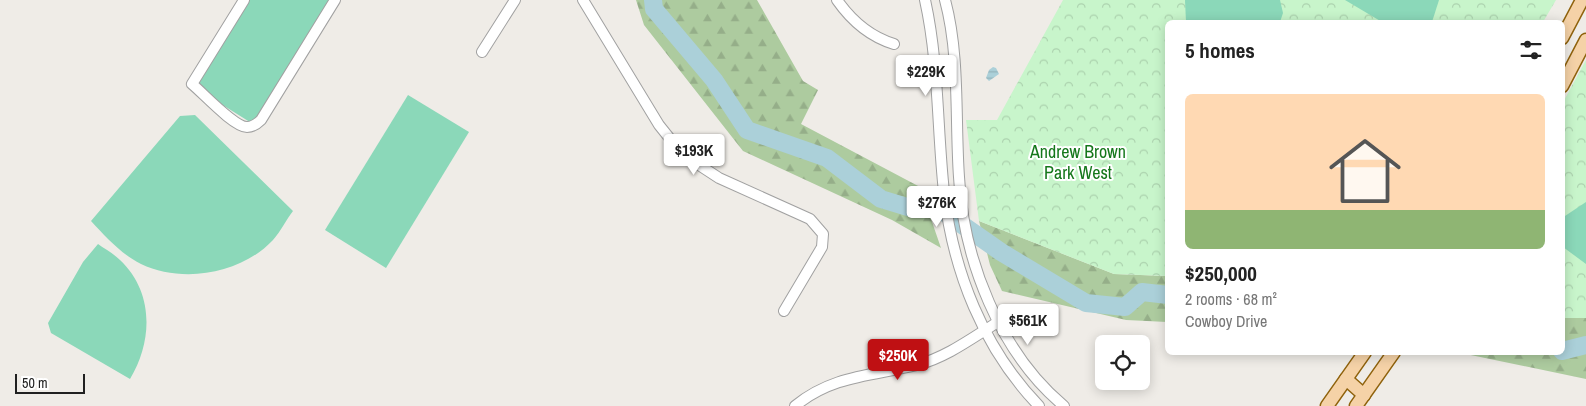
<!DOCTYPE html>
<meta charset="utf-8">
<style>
body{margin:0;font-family:"Archivo Narrow",sans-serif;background:#f6f6f6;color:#222;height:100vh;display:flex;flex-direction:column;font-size:19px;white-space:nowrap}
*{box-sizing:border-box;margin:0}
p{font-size:16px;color:#767676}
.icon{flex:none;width:28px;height:28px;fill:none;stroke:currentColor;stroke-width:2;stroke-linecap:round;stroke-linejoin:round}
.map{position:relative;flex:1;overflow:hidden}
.panel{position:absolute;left:1165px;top:20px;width:400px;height:335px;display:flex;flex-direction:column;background:#fff;border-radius:8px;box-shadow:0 2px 12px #0003}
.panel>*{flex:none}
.fabs{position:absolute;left:1095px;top:335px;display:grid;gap:10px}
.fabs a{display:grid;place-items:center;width:55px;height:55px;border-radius:8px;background:#fff;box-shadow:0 2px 12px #0003;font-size:25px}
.scale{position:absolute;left:15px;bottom:12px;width:70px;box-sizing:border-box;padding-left:5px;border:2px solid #202020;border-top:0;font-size:14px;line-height:18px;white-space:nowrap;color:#202020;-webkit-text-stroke:4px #fff;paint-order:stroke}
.price{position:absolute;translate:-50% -42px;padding:0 11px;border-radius:5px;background:#fff;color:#222;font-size:16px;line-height:32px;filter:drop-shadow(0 1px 2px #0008)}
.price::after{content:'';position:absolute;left:50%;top:30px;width:15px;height:11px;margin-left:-8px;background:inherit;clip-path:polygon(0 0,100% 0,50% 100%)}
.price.selected{background:#bf1013;color:#fff}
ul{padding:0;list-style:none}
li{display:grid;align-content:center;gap:10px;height:265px;padding:0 20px}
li+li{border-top:1px solid #e0e0e0}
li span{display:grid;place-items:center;height:155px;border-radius:8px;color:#555}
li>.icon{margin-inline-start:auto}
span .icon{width:90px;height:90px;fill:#fffc;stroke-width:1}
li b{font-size:21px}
h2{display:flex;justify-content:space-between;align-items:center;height:60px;padding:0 20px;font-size:21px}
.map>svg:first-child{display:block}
.forest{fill:url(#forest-firs)}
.park{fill:url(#park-crowns)}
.pitch{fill:#8bd8b9}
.water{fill:url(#water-rules)}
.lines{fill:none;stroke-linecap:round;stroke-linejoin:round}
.river{stroke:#abd0d9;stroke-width:18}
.minor-casing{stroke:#a1a1a1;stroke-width:12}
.major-casing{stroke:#8f620c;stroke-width:15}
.minor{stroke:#fff;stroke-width:10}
.major{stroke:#f5d2a7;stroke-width:12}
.labels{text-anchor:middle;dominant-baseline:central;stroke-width:4;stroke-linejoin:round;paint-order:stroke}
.park-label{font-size:18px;fill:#15771b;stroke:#fff}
</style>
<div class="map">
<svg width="1586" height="406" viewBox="0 0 1586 406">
<defs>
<pattern id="forest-firs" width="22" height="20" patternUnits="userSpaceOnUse" patternTransform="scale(1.25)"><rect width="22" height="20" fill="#adcb9f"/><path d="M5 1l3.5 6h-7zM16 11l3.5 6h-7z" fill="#95ae89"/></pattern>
<pattern id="park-crowns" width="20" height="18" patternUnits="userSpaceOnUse" patternTransform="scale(1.25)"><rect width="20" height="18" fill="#c8f5cb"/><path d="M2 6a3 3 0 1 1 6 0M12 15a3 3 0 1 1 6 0" fill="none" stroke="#acd2ae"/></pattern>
<pattern id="water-rules" width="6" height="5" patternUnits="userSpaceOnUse" patternTransform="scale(1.25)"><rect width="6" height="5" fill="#abd0d9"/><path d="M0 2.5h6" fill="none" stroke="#93b2ba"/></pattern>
</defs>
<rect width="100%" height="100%" fill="#efece7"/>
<g class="forest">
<path d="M636 0H757L803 81 818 90 801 124 920 187 941 248 892 220 743 151 644 25Z"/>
<path d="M979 221 1114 274 1167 276V322L1126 320 1002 291 990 265Z"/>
<path d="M1580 317 1586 318V379L1461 353 1562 352 1563 318Z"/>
</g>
<g class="park">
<path d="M1063 0H1556L1543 22H1168L1167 276 1114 274 979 221 966 120H997Z"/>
<path d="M1586 60V318H1563L1562 104Z"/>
</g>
<g class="pitch">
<path d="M247 0H329L253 124 194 87Z"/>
<path d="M1185 0H1280L1283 13 1280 22H1186Z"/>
<path d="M1345 0H1439L1432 22H1382Z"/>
<path d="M408 95 469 132 386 268 325 230Z"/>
<path d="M195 115 293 211C286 220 281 231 273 240 241 274 183 284 141 264 121 254 106 237 91 221L180 116Z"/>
<path d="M1586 202V264L1563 247 1562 218Z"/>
<path d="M98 244C105 249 114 254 120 260 154 292 153 341 130 379L51 333 48 323 83 262Z"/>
</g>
<path class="water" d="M993 67 996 68 999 74 989 81 986 78 989 70Z"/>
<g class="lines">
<g class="river">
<path d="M653 0 654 9 714 80 747 130 827 158 881 199 914 209 928 201 1001 252 1086 303 1125 307 1142 292 1168 295"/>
<path d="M1562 351 1586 345"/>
</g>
<g class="minor-casing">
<g id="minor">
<path d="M244 0 192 84C203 93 234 127 247 127 253 127 257 124 261 120L335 0"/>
<path d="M583 0 659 125 675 145 693 161 719 178 810 219 823 234 822 247 784 311"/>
<path d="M837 0C851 20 871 37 894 44"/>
<path d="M925 0C939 63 937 128 944 192 953 271 983 348 1039 406"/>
<path d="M945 0C960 55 955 120 959 177 963 259 1000 353 1064 406"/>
<path d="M482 52 515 0"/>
<path d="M795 406C833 375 872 376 917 365 947 357 972 338 998 322"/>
</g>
</g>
<g class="major-casing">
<g id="major">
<path d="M1562 38 1582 0"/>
<path d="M1562 86 1586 40"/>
<path d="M1346 379 1364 395"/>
<path d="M1327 406 1365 352"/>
<path d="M1356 406 1394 352"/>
</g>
</g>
<use href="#minor" class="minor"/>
<use href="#major" class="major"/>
</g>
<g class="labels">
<g class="park-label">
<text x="1078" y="151">Andrew Brown<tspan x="1078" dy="21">Park West</tspan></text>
</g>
</g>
</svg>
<div class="fabs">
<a><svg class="icon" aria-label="locate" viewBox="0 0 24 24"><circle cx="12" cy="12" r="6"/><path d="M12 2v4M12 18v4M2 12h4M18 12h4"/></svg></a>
</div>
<div class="scale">50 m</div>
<b class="price" style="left:926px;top:97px">$229K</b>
<b class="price" style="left:694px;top:176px">$193K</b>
<b class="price" style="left:937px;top:228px">$276K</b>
<b class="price" style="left:1028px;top:346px">$561K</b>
<b class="price selected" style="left:898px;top:381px">$250K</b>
<section class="panel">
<h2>5 homes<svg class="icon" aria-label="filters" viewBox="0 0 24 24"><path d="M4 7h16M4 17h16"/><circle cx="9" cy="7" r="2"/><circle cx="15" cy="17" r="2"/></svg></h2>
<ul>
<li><span style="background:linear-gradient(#ffd9b3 75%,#8fb573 0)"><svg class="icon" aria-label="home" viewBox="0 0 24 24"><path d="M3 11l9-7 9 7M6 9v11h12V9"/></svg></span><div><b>$250,000</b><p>2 rooms · 68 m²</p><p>Cowboy Drive</p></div></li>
</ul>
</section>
</div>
